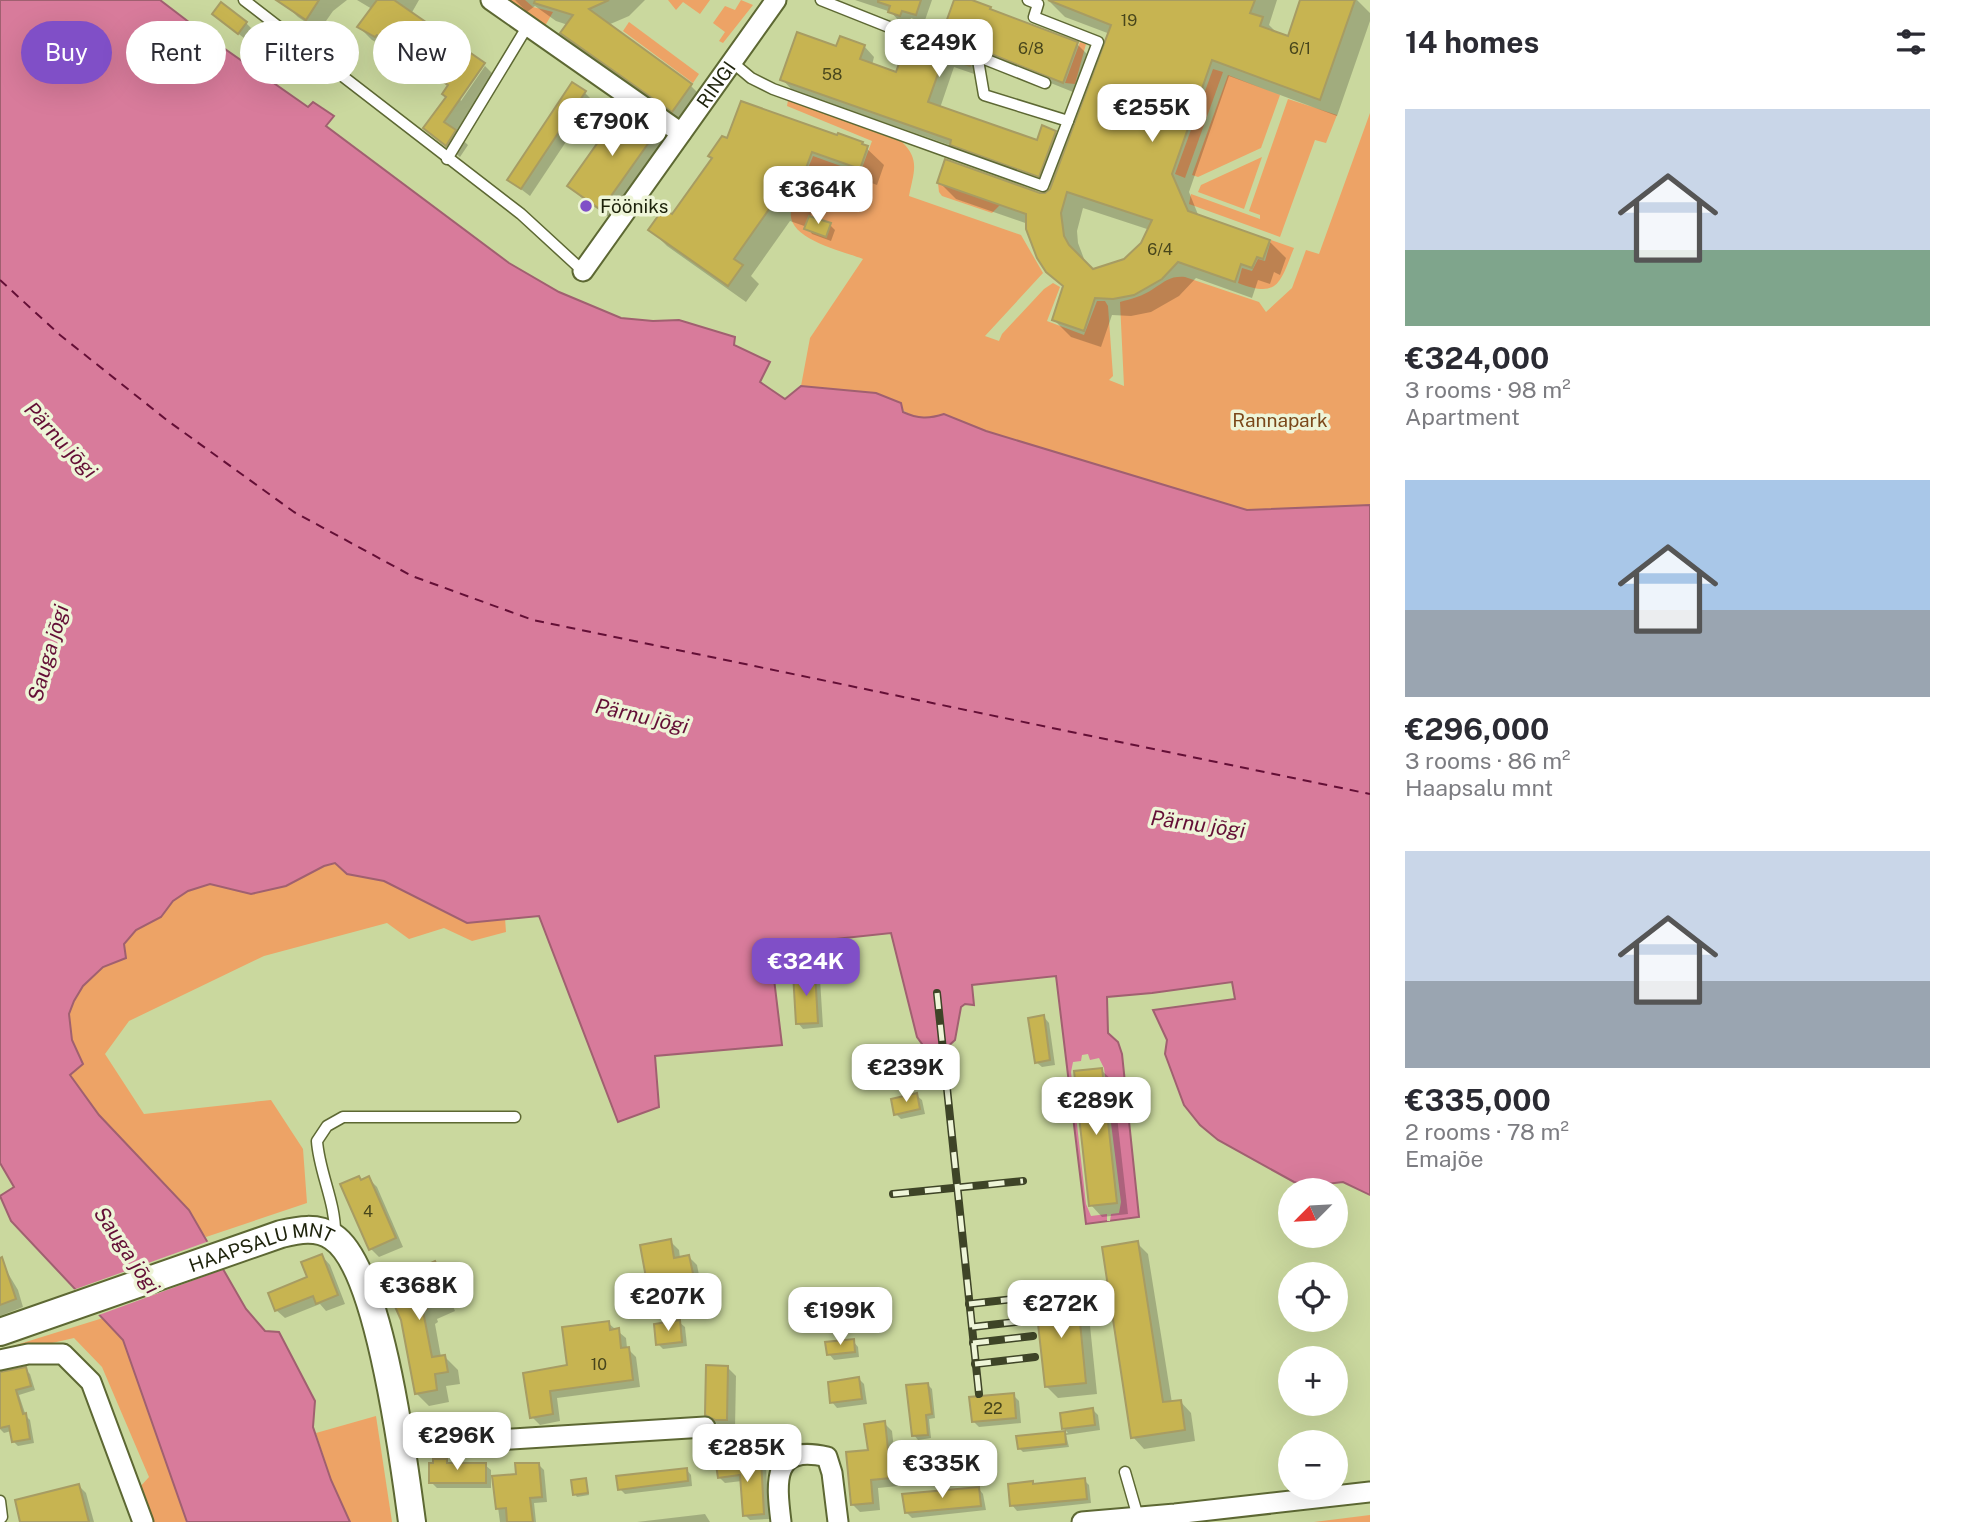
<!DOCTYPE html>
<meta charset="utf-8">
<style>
body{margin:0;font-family:"Public Sans",sans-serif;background:#f7f7f7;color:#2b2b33;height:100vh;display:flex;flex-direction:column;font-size:26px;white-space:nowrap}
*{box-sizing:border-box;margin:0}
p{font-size:23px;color:#7c7c81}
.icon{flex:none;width:38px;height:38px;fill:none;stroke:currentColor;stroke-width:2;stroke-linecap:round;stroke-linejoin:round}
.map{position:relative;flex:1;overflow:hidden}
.sheet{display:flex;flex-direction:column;background:#fff;width:595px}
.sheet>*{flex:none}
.banner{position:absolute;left:21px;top:21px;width:665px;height:63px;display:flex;gap:14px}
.needle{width:46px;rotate:246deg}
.buttons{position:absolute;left:1278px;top:1178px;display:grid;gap:14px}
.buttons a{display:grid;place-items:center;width:70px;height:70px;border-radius:50%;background:#fff;box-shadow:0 7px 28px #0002;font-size:35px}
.price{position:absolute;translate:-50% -60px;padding:0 16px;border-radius:14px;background:#fff;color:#222;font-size:23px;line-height:46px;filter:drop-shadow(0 2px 4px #0008)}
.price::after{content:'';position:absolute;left:50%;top:42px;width:21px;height:16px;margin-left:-10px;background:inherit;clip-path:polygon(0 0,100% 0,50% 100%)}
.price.on{background:#804fc7;color:#fff}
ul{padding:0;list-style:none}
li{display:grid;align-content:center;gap:14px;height:371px;padding:0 35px}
li span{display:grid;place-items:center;height:217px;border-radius:0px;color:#555}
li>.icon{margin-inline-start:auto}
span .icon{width:126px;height:126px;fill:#fffc;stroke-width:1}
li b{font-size:30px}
h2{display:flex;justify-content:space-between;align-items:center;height:84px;padding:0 35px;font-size:30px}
.tag{padding:0 24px;border-radius:32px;background:#fff;box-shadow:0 7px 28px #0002;font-size:24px;line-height:63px}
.tag.on{background:#804fc7;color:#fff}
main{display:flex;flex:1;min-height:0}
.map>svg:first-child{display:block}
.green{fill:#eda366}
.water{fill:#d87b9b;stroke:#a06070;stroke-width:2}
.pier{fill:#cad89e}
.shadow{fill:#0003;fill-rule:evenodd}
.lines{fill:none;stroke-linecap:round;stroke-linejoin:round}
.ferry{stroke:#640f36;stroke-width:2;stroke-dasharray:9 7;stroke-linecap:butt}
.building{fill:#c7b451;stroke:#a79c63;stroke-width:2;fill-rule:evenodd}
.lane-casing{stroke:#5d6833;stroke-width:13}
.street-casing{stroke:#5d6833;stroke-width:23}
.secondary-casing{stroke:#5d6833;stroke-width:30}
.lane{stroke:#fff;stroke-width:10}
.street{stroke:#fff;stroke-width:19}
.secondary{stroke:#fff;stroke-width:26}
.rail-casing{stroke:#3e4427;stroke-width:8}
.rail{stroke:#eef5d8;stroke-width:5;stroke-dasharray:16;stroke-linecap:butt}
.poi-dot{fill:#804fc7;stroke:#eef5d8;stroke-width:2.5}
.labels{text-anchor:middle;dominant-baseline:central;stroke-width:7;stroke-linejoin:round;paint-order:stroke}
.number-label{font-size:16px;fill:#48461c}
.street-label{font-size:19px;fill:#1d220b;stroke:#eef5d8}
.poi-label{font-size:19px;fill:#1d220b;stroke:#eef5d8;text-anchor:start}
.park-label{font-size:19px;fill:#7b481a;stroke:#eef5d8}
.water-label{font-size:21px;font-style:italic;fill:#640f36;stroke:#eef5d8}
</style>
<main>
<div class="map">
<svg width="1370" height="1522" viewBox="0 0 1370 1522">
<rect width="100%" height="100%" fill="#cad89e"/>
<g class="green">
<path d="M509 0H525L533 7 553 12 545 26Z"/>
<path d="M668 0H710L700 14 683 2 676 10Z"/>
<path d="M741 0 753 5 723 43 719 41 725 32 713 23 725 6 735 10Z"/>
<path d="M629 22 699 74 693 83 623 31Z"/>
<path d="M1080 42 1086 44 1075 84 1065 83Z"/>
<path d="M1213 69 1223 72 1185 178 1175 174Z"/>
<path d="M1228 75 1280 95 1261 148 1198 177 1192 175Z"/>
<path d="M1288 99 1337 115 1326 143 1315 140 1280 237 1189 204 1191 194 1260 219V215L1249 211Z"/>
<path d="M788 100 902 142C921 160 913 174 909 196L1021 235 1043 273 985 336 999 341 1002 334 1044 289 1053 283 1060 287 1047 321 1084 335 1097 301H1105L1108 306 1113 376 1109 380 1124 386 1120 302C1131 299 1143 296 1153 289 1166 281 1170 276 1185 277L1259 302 1266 312 1292 288 1306 250 1319 254 1370 113V505L1247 510 986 431 944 414 929 419 912 416 876 393 801 386 810 338 863 259C843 251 787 239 791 212 793 197 808 170 813 156L860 173 872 141 787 106Z"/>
<path d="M1262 157 1244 209 1198 192 1201 185Z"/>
<path d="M938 183 1000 205 992 213 942 196 939 192Z"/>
<path d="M1271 240 1294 248C1280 282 1279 299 1238 283L1242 268 1252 271 1258 259 1265 261Z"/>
<path d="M335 863 347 874 384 881 467 923 505 918 506 932 472 941 444 928 409 939 387 923 264 956 129 1021 105 1054 144 1114 271 1100 303 1149 307 1203 206 1237 99 1115 69 1075 83 1064 72 1040 69 1014 74 1001 83 986 103 967 126 958 124 944 136 930 161 917 173 901 188 891 210 884 251 893 286 886 324 866Z"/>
<path d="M103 1318 123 1340 187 1522H151L139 1488 149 1477 102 1367 74 1338 0 1355V1350Z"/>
<path d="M376 1416 392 1522H350L331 1480 316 1433Z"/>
<path d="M1370 1515V1522H1314Z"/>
</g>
<path class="water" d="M0 0H160L215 42 308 107 313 102 334 116 326 126 509 263 559 292 621 318 653 321 679 320 735 337 734 345 770 362 760 382 785 399 801 386 876 393 901 403 903 412C918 419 929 419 944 414L986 431 1247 510 1370 505V1195L1343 1182 1309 1186 1294 1182 1218 1140 1200 1125 1184 1105 1165 1054 1167 1040 1153 1010 1235 999 1232 982 1152 993 1107 997 1108 1033 1118 1042 1122 1054 1139 1217 1086 1224 1056 976 972 985 974 1005 965 1004 961 1007 955 1040 943 1051 925 1048 917 1037 891 933 770 946 782 1045 655 1056 659 1107 618 1122 539 916 467 923 384 881 347 874 335 863 324 866 286 886 251 894 210 884 188 891 173 901 161 917 136 930 124 944 126 958 103 967 83 986 74 1001 69 1014 72 1040 83 1064 70 1075 99 1115 189 1210 246 1309 265 1331 279 1332 315 1401 313 1427 331 1480 350 1522H187L123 1340 11 1221 0 1196 14 1187 0 1163Z"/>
<g class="pier">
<path d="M1088 1054 1090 1060 1099 1058 1104 1068 1121 1202 1119 1213 1111 1214 1110 1221H1107V1214L1091 1216 1086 1204 1071 1072 1073 1062 1081 1061 1082 1055Z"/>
<path d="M212 1240 227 1268 96 1316 73 1290Z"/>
</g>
<g class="shadow">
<path d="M287 0H347L333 11 319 31 298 17 285 4Z"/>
<path d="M357 0H419L411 14 461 101 485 66 497 78 457 135 468 145 460 157 425 127 447 98 449 87 390 46 389 49 372 40 359 27 372 9Z"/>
<path d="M515 0H645L629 16 608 25 691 86 708 103 690 128 579 50 562 33 568 25 556 21 535 6 527 12Z"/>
<path d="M855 0H932L924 23 911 18 909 24 898 20 891 12Z"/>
<path d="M956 0H965L1077 44 1087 54 1073 92 996 61H986L980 76 954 67 940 108 1038 142 1055 132 1068 145 1110 34 1065 17 1048 0H1277L1269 25 1278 34 1289 38 1302 0H1357L1370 13V21L1337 116 1229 76 1189 192 1199 217 1269 241 1286 258 1280 275 1274 272 1270 284 1258 280 1252 298 1196 278 1179 296 1151 312 1131 316 1112 315 1101 347 1071 337 1054 320 1065 288 1048 271 1028 224 956 199 939 182 1046 195 1052 187 962 155 955 147 792 90 782 79 837 48 864 46 874 57 872 65 898 74 941 42ZM1083 208 1150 230 1143 244 1125 260 1093 271 1086 264 1078 243 1077 231Z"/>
<path d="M219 19 246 23 251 28 244 38Z"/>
<path d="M585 93 593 101 530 196 509 180Z"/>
<path d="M623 109 656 133 668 144 614 221 581 197 569 186Z"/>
<path d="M839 135 862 144 884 165 877 185 829 167 810 218 830 225 835 230 831 241 812 234 807 227 790 221 751 276 759 284 746 302 667 246 651 230Z"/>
<path d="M815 974 820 979 823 1027 803 1029 798 1023Z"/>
<path d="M1044 1017 1049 1023 1055 1065 1042 1067 1036 1062Z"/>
<path d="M1101 1070 1113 1081 1128 1214 1102 1217 1091 1205Z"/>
<path d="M916 1095 922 1100 925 1114 901 1119 896 1114Z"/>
<path d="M369 1179 377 1187 403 1247 379 1257 371 1249 362 1182Z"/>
<path d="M670 1241 679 1250 680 1258 689 1257 697 1265 704 1300 658 1309 649 1300Z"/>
<path d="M1137 1243 1148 1254 1172 1403 1180 1401 1191 1413 1195 1441 1144 1449 1133 1437Z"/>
<path d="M322 1256 330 1265 345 1304 326 1311 320 1304 285 1318 276 1310 309 1278Z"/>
<path d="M0 1260 18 1290 23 1307 0 1316Z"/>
<path d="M435 1263 448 1276 459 1301 452 1304 455 1311 437 1319 438 1322 435 1324 441 1357H445L458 1370 460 1384 446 1386 449 1402 429 1406 416 1393 403 1320Z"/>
<path d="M1076 1294 1088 1306 1097 1394 1058 1398 1046 1386Z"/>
<path d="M679 1322 685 1327 687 1346 663 1349 658 1344Z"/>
<path d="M608 1323 626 1338 627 1348 636 1357 640 1387 557 1398 560 1421 540 1425 532 1417 525 1374 569 1367Z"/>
<path d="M853 1341 858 1347 859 1357 834 1360 829 1354Z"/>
<path d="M727 1367 736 1376 735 1428H725L715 1423 706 1414Z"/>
<path d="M25 1369 30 1374 35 1390 19 1395 26 1416 30 1420 34 1443 18 1446 13 1441 11 1431 4 1433 0 1429V1374Z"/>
<path d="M859 1379 864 1384 867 1404 837 1408 832 1402Z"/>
<path d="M928 1385 932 1389 935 1418 929 1419 931 1438 918 1440 914 1435Z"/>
<path d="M1013 1395 1019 1401 1021 1423 979 1427 973 1421Z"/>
<path d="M1093 1410 1098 1415 1100 1430 1066 1435 1069 1447 1023 1452 1019 1448 1018 1438 1068 1433 1064 1429Z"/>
<path d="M884 1423 892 1431 898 1486 878 1488 880 1510 860 1512 852 1504 870 1451Z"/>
<path d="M446 1460 451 1465H485L491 1470V1488H437L431 1482Z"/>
<path d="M761 1462 766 1467 769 1519 750 1520 745 1515 742 1481 725 1483 719 1477Z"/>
<path d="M539 1465 544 1470 547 1502 534 1503 536 1522H500L494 1478 518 1475Z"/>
<path d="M686 1469 691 1475 692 1486 625 1494 620 1489Z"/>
<path d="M585 1480 589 1495 577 1497 575 1494Z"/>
<path d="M1084 1480 1089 1485 1091 1503 1017 1511 1012 1505 1032 1482 1035 1485Z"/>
<path d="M79 1486 86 1493 94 1522H22Z"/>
<path d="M978 1488 983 1494 986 1510 912 1518 906 1512Z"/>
<path d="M705 1514 710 1522H637Z"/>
</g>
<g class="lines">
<path class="ferry" d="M0 280 60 335 168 421 294 512 412 576 533 620 1370 794"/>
</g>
<g class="building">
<path d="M276 0H319L306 20Z"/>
<path d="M377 0H394L485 63 444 122 456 130 446 146 423 128 446 97 442 94 448 85 377 35 375 37 357 27Z"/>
<path d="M535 0H609L589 9 692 84 672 112 560 33 573 15 534 3Z"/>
<path d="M878 0H921L916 15 902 11 900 16 888 12 890 6 878 2Z"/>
<path d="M954 0H972L991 7 990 9 1078 42 1063 83 984 51H975L970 66 944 57 928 102 1037 140 1042 125 1056 131 1039 177 950 145 951 140 780 80 797 32 836 46 840 36 865 45 860 59 896 72 903 52 918 58 926 34 940 39Z"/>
<path d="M1048 0H1255L1250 13 1263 17 1260 26 1288 36 1300 0H1355L1320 100 1212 60 1172 174 1188 211 1270 240 1263 259 1257 257 1252 268 1241 264 1235 282 1178 262 1162 279 1134 295 1113 299 1095 298 1084 331 1052 320 1063 286 1046 272 1037 258 1026 229V214L937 183 945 159 1040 193H1045L1050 189 1111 25ZM1067 192 1152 220 1141 243 1124 259 1093 269 1069 245 1064 236 1061 213Z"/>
<path d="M221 2 247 22 238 34 212 14Z"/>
<path d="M572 82 586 91 521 189 507 180Z"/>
<path d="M741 101 837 135 838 133 863 142 862 144 868 146 860 169 812 152 790 211 772 205 734 259 743 265 728 286 648 230 663 209 672 214 712 158 708 156 722 136 727 138Z"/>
<path d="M623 107 657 131 601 210 567 186Z"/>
<path d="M809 216 831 223 826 237 804 229Z"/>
<path d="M815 972 818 1023 796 1024 793 973Z"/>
<path d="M1044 1015 1050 1060 1035 1063 1028 1018Z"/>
<path d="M1102 1068 1117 1203 1089 1206 1074 1071Z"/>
<path d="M917 1093 920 1109 894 1115 891 1099Z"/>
<path d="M359 1176 361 1180 369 1176 396 1238 369 1250 340 1184Z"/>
<path d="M671 1239 674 1258 689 1255 697 1292 648 1301 645 1283H647L640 1245Z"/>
<path d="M1138 1241 1163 1402 1181 1400 1185 1430 1131 1438 1102 1247Z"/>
<path d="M322 1254 338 1295 316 1304 313 1296 275 1311 268 1293 307 1277 301 1262Z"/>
<path d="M2 1257 16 1299 0 1305V1258Z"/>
<path d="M435 1261 447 1288 441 1291 444 1298 425 1306 427 1309 423 1311 432 1357 445 1355 448 1372 435 1374 437 1390 415 1394 401 1320 385 1284Z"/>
<path d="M1077 1292 1086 1383 1045 1387 1035 1297Z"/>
<path d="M680 1320 682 1342 656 1345 654 1324Z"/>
<path d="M609 1321 610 1330 619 1328 621 1348 629 1347 633 1380 550 1391 553 1414 530 1418 523 1373 567 1365 562 1327Z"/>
<path d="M854 1339 855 1352 827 1355 825 1342Z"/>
<path d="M706 1365 728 1366 727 1420H715L705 1415Z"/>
<path d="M26 1367 31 1386 16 1390 23 1414 26 1413 30 1439 12 1442 9 1426 0 1428V1372Z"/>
<path d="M859 1377 862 1399 830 1403 828 1382Z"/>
<path d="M928 1383 932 1414 926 1415 928 1435 912 1436 906 1385Z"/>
<path d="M1014 1393 1016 1418 972 1422 969 1397Z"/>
<path d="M1093 1408 1095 1425 1062 1429 1060 1413Z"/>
<path d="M885 1421 891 1478 871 1480 873 1503 851 1505 846 1452 868 1450 864 1424Z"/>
<path d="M1065 1431 1066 1444 1018 1449 1016 1436Z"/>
<path d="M433 1459H447V1463H486V1483H429V1463H433Z"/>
<path d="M761 1460 764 1514 743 1516 740 1475 718 1478 716 1465Z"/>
<path d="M515 1463H539L542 1497 530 1498 533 1522H507L506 1508 496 1509 492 1476 516 1474Z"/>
<path d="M687 1468 688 1481 618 1490 616 1476Z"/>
<path d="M586 1478 588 1493 573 1495 571 1480Z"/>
<path d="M1085 1478 1087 1499 1010 1506 1008 1484 1033 1481V1484Z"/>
<path d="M79 1484 89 1522H20L15 1500Z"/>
<path d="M979 1487 981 1506 905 1513 902 1494Z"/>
</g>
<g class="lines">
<g class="lane-casing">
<g id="lane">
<path d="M244 0 521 214 583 271"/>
<path d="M821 0 909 35"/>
<path d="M1028 0 1038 4 1034 17 1098 42 1068 121"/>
<path d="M732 62 751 78 773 89 1043 186 1068 121 984 95 978 60 982 58 1045 83"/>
<path d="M447 159 527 27"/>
<path d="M335 1235C336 1203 319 1172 317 1141L327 1126 343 1117H515"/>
<path d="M1125 1472 1138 1517"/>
<path d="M0 1501 2 1517 0 1519"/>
</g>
</g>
<g class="street-casing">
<g id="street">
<path d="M491 0 681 133"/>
<path id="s1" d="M583 271 776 0"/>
<path d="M0 1360 28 1354H63L91 1382 143 1522"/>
<path d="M401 1446 705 1427"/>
<path d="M781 1522C776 1481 772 1444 827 1457L832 1473 838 1522"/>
<path d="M1082 1522 1175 1514 1370 1492"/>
</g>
</g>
<g class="secondary-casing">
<g id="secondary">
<path id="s2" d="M0 1332 281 1234C298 1230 317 1226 333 1237 380 1268 404 1463 412 1522"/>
</g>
</g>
<use href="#lane" class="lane"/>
<use href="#street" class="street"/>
<use href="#secondary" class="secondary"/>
<g class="rail-casing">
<g id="rail">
<path d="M937 993 979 1394"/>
<path d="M893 1194 1023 1181"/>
<path d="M969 1304 1031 1297"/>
<path d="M972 1327 1033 1320"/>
<path d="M973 1343 1033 1336"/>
<path d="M975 1364 1035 1357"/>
</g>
</g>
<use href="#rail" class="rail"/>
</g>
<circle class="poi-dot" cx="586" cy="206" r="7"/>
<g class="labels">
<g class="number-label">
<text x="1129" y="20">19</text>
<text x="1031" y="48">6/8</text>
<text x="1300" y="48">6/1</text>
<text x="832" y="74">58</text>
<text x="1160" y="249">6/4</text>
<text x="368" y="1211">4</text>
<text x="599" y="1364">10</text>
<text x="993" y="1408">22</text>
</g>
<g class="street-label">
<text stroke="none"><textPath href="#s1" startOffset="229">RINGI</textPath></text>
<text stroke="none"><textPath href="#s2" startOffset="276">HAAPSALU MNT</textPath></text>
</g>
<g class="poi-label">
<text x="600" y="206">Fööniks</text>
</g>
<g class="park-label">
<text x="1280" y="420">Rannapark</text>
</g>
<g class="water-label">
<text transform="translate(61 440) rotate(47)">Pärnu jõgi</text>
<text transform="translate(48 653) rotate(-74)">Sauga jõgi</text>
<text transform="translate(642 716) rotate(13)">Pärnu jõgi</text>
<text transform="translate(1198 824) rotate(8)">Pärnu jõgi</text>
<text transform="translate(127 1250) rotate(56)">Sauga jõgi</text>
</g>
</g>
</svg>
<div class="buttons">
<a><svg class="needle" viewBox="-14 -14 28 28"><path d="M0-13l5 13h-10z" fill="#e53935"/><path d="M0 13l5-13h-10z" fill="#7c7c81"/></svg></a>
<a><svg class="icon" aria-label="locate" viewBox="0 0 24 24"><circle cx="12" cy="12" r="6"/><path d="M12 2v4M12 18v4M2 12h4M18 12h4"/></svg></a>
<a>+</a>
<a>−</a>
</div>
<b class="price" style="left:939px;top:79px">€249K</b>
<b class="price" style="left:1152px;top:144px">€255K</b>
<b class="price" style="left:612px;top:158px">€790K</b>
<b class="price" style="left:818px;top:226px">€364K</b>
<b class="price on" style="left:806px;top:998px">€324K</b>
<b class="price" style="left:906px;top:1104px">€239K</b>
<b class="price" style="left:1096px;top:1137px">€289K</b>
<b class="price" style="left:419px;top:1322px">€368K</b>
<b class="price" style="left:668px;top:1333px">€207K</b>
<b class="price" style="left:1061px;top:1340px">€272K</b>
<b class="price" style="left:840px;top:1347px">€199K</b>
<b class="price" style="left:457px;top:1472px">€296K</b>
<b class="price" style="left:747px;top:1484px">€285K</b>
<b class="price" style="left:942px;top:1500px">€335K</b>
<div class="banner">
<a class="tag on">Buy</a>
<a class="tag">Rent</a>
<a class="tag">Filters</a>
<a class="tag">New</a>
</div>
</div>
<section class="sheet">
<h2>14 homes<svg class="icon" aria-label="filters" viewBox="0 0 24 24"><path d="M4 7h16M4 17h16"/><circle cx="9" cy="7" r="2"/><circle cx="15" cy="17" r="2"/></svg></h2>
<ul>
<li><span style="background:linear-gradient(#c9d6e8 65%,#7fa58c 0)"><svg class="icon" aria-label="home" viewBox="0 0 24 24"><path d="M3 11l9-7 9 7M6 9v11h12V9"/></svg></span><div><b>€324,000</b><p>3 rooms · 98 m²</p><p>Apartment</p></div></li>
<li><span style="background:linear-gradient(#a9c7e8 60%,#9aa5b1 0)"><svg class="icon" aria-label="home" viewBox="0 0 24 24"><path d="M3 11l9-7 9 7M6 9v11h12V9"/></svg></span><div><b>€296,000</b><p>3 rooms · 86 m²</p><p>Haapsalu mnt</p></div></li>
<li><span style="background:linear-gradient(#c9d6e8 60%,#9aa5b1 0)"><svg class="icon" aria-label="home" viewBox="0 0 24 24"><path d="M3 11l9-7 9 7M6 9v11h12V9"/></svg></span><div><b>€335,000</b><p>2 rooms · 78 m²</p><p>Emajõe</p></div></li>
</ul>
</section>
</main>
